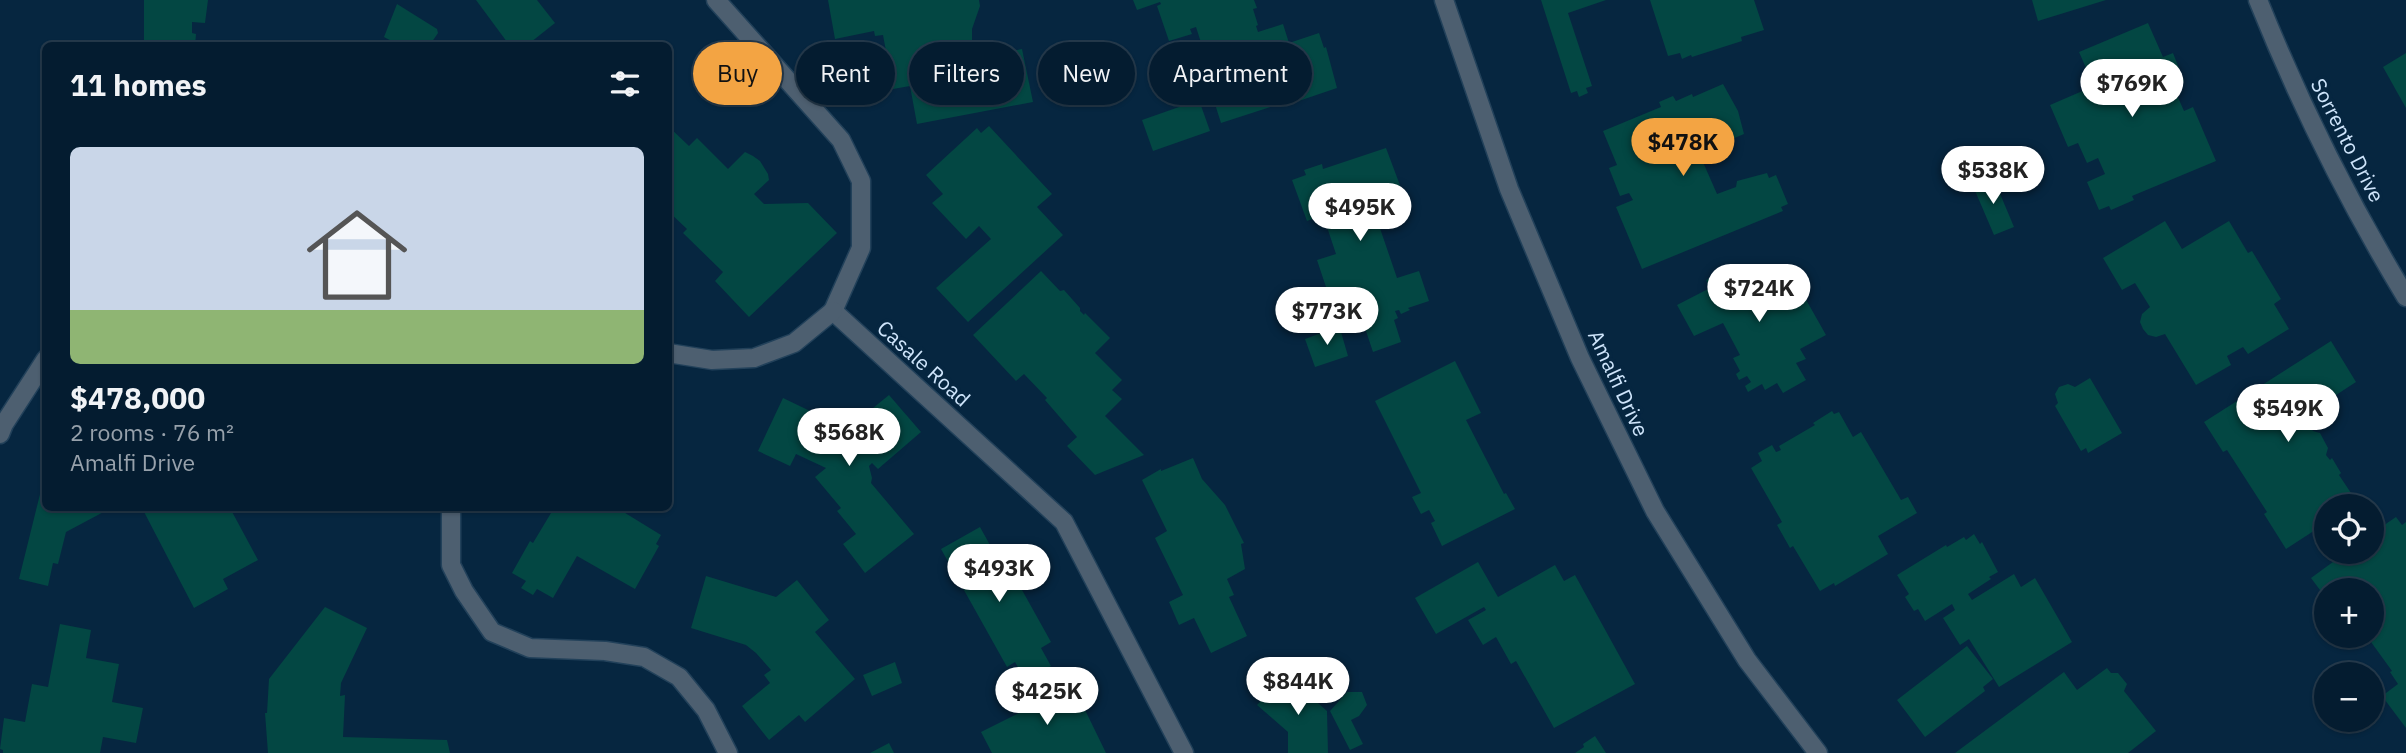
<!DOCTYPE html>
<meta charset="utf-8">
<style>
body{margin:0;font-family:"IBM Plex Sans",sans-serif;background:#12293c;color:#f1f3f6;height:100vh;display:flex;flex-direction:column;font-size:26px;white-space:nowrap}
*{box-sizing:border-box;margin:0}
p{font-size:23px;color:#97a1ab}
.icon{flex:none;width:38px;height:38px;fill:none;stroke:currentColor;stroke-width:2;stroke-linecap:round;stroke-linejoin:round}
.map{position:relative;flex:1;overflow:hidden}
.drawer{position:absolute;left:42px;top:42px;width:630px;height:469px;display:flex;flex-direction:column;background:#041c30;border-radius:10px;box-shadow:0 2px 5px #0004,0 0 0 2px #253a4c}
.drawer>*{flex:none}
.guide{position:absolute;left:693px;top:42px;width:665px;height:63px;display:flex;gap:14px}
.fabs{position:absolute;left:2314px;top:494px;display:grid;gap:14px}
.fabs a{display:grid;place-items:center;width:70px;height:70px;border-radius:50%;background:#041c30;box-shadow:0 2px 5px #0004,0 0 0 2px #253a4c;font-size:35px}
.price{position:absolute;translate:-50% -60px;padding:0 16px;border-radius:24px;background:#fff;color:#222;font-size:23px;line-height:46px;filter:drop-shadow(0 2px 4px #0008)}
.price::after{content:'';position:absolute;left:50%;top:42px;width:21px;height:16px;margin-left:-10px;background:inherit;clip-path:polygon(0 0,100% 0,50% 100%)}
.price.selected{background:#f3a443;color:#111}
ul{padding:0;list-style:none}
li{display:grid;align-content:center;gap:14px;height:371px;padding:0 28px}
li+li{border-top:2px solid #253a4c}
li span{display:grid;place-items:center;height:217px;border-radius:10px;color:#555}
li>.icon{margin-inline-start:auto}
span .icon{width:126px;height:126px;fill:#fffc;stroke-width:1}
li b{font-size:30px}
h2{display:flex;justify-content:space-between;align-items:center;height:84px;padding:0 28px;font-size:30px}
.chip{padding:0 24px;border-radius:32px;background:#041c30;box-shadow:0 2px 5px #0004,0 0 0 2px #253a4c;font-size:24px;line-height:63px}
.chip.selected{background:#f3a443;color:#111}
.map>svg:first-child{display:block}
.building{fill:#034743}
.lines{fill:none;stroke-linecap:round;stroke-linejoin:round}
.minor-casing{stroke:#22415a;stroke-width:21}
.minor{stroke:#4d5f70;stroke-width:18}
.labels{text-anchor:middle;dominant-baseline:central;stroke-width:7;stroke-linejoin:round;paint-order:stroke}
.street-label{font-size:21px;fill:#cfe5fb;stroke:#062640}
</style>
<div class="map">
<svg width="2406" height="753" viewBox="0 0 2406 753">
<rect width="100%" height="100%" fill="#062640"/>
<g class="building">
<path d="M144 0H208L205 23 192 22V33L196 34 195 46H144Z"/>
<path d="M476 0H537L555 23 526 46H510Z"/>
<path d="M828 0H979L980 6 972 29V46L996 41 998 54 1022 49 1033 102 917 124 910 86 893 89 883 35 875 36 874 31 835 39Z"/>
<path d="M1133 0H1254L1257 8 1253 9 1258 25 1256 26 1258 32 1283 24 1289 43 1319 33 1324 48 1326 47 1337 88 1281 107 1280 104 1221 123 1200 57 1205 55 1196 27 1190 29 1192 34 1169 41 1157 6 1161 4 1160 2 1137 10Z"/>
<path d="M1541 0H1606L1568 13 1592 86 1586 88 1588 93 1579 97 1577 91 1571 93Z"/>
<path d="M1650 0H1754L1764 30 1741 37 1742 41 1692 57 1691 55 1682 59 1680 53 1668 56Z"/>
<path d="M2032 0H2106L2038 21Z"/>
<path d="M397 4 437 29 438 33 429 46H401L384 37Z"/>
<path d="M2148 23 2163 57 2173 53 2184 81 2173 86 2184 111 2193 107 2216 161 2132 196 2134 200 2111 210 2109 206 2099 210 2087 182 2105 174 2098 158 2087 163 2078 143 2068 147 2050 105 2094 86 2079 52Z"/>
<path d="M2406 53V108L2383 67Z"/>
<path d="M1092 57 1103 86 1069 100 1058 70Z"/>
<path d="M1723 84 1738 111 1744 134 1699 153 1717 194 1736 187 1737 181 1767 173 1769 178 1776 175 1788 204 1781 207 1783 211 1642 269 1616 207 1633 200 1629 193 1620 196 1609 168 1617 165 1603 131 1661 107 1659 102 1673 96 1676 101 1692 94 1693 97Z"/>
<path d="M1199 100 1210 131 1153 151 1142 120Z"/>
<path d="M668 126 689 146 697 138 728 169 745 152 753 156 760 161 768 174 769 180 754 194 764 204 808 203 837 233 749 317 715 281 723 272 683 233 687 229 668 211Z"/>
<path d="M989 126 1052 194 1037 207 1063 235 968 322 936 288 991 239 979 226 966 239 932 203 943 194 926 175 977 128 981 133Z"/>
<path d="M1386 148 1401 188 1370 199 1397 278 1419 271 1429 301 1408 308 1410 310 1401 314 1399 310 1395 311 1398 318 1394 320 1401 342 1373 352 1365 328 1360 329 1348 296 1331 302 1317 260 1336 254 1323 215 1307 221 1292 180 1306 175 1304 170 1322 164 1323 169Z"/>
<path d="M1993 177 2014 227 1994 235 1973 186Z"/>
<path d="M2165 221 2182 249 2229 221 2248 253 2252 251 2281 299 2274 304 2289 329 2248 354 2243 347 2227 356 2231 365 2196 385 2165 334 2156 337 2148 335 2143 329 2140 322 2142 314 2150 307 2135 283 2122 290 2103 258Z"/>
<path d="M1782 264 1789 276 1794 277 1799 286 1798 292 1800 289 1826 335 1800 349 1806 359 1796 363 1806 380 1783 393 1777 383 1765 390 1762 384 1748 392 1745 386 1751 382 1747 376 1739 380 1736 374 1740 371 1733 358 1740 355 1723 323 1694 336 1677 305 1710 288 1706 280 1726 269 1731 279 1755 266 1761 276Z"/>
<path d="M1041 271 1060 291 1064 290 1080 308V311L1084 315 1085 313 1110 338 1095 353 1122 380 1112 390 1122 399 1105 416 1144 455 1095 475 1067 446 1077 437 1045 400 1047 398 1024 374 1016 381 973 335Z"/>
<path d="M1337 327 1341 332 1348 356 1315 367 1305 339Z"/>
<path d="M2331 341 2356 382 2304 416 2313 431 2320 433 2328 448 2326 455 2330 460 2332 458 2341 473 2339 475 2357 502 2352 506H2326V523L2286 549 2264 514 2267 512 2227 450 2223 452 2204 422Z"/>
<path d="M1455 361 1481 413 1466 420 1504 494 1506 493 1515 509 1442 546 1431 523 1435 521 1429 510 1421 514 1412 497 1421 493 1375 401Z"/>
<path d="M2090 378 2122 433 2088 453 2086 448 2081 451 2055 406 2058 403 2055 394 2059 387 2068 384 2075 387Z"/>
<path d="M889 395 921 432 878 469 872 463 869 466 872 478 871 483 914 534 865 573 843 544 856 534 837 511 841 508 815 477 826 468 796 454 790 466 758 451 783 398 831 421 833 418 841 422 844 428 849 423 851 426Z"/>
<path d="M1832 411 1834 414 1839 412 1853 437 1861 432 1901 500 1908 497 1917 513 1878 536 1888 554 1835 586 1834 583 1820 591 1793 546 1790 548 1777 525 1782 522 1751 468 1762 461 1758 453 1772 445 1776 452 1781 450 1779 446 1815 425 1813 423Z"/>
<path d="M1193 458 1202 479 1225 505 1244 543 1241 544 1245 569 1227 579 1234 595 1229 597 1247 636 1211 653 1194 618 1179 625 1169 602 1183 595 1155 538 1167 531 1142 480 1161 469V471Z"/>
<path d="M46 481V508H111L66 532 58 564 53 563 48 586 19 579 43 482Z"/>
<path d="M142 508H230L258 560 223 579 228 589 194 608Z"/>
<path d="M554 508H617L661 535 656 544 659 546 635 589 577 556 553 598 537 589 533 595 521 588 526 581 512 573 530 541 533 543Z"/>
<path d="M2396 517 2402 525 2406 522V728L2382 696 2398 684 2390 672 2392 671 2366 635H2371V590H2326V598L2311 578 2348 551H2371V534Z"/>
<path d="M980 527 1011 583 1017 581 1051 642 1041 648 1051 666 1026 681 1015 662 1007 667 941 549Z"/>
<path d="M1974 534 1980 544 1982 542 1998 572 1989 577 1991 579 1968 594 1972 600 2014 574 2021 587 2035 578 2072 642 1999 687 1969 639 1960 645 1943 618 1955 610 1952 604 1925 621 1918 609 1914 611 1905 597 1909 594 1897 575 1946 545 1947 547 1964 537 1966 540Z"/>
<path d="M1478 562 1498 597 1555 565 1564 581 1575 575 1635 684 1554 728 1516 661 1511 664 1496 637 1483 645 1468 620 1486 610 1484 607 1436 634 1415 598Z"/>
<path d="M706 576 776 597 797 580 829 620 815 632 855 679 805 722 799 715 769 740 742 706 770 683 764 675 771 670 756 653 746 645 691 628Z"/>
<path d="M325 607 367 628 341 683 340 696 345 695 343 737 447 740 450 753H268L265 713H267L269 679Z"/>
<path d="M60 624 91 630 86 658 119 664 112 702 143 708 136 743 103 737 100 753H3V750L0 749 4 718 25 722 32 684 48 687Z"/>
<path d="M1967 646 1993 679 1983 687 1985 691 1925 737 1897 700Z"/>
<path d="M895 662 902 683 872 696 863 675Z"/>
<path d="M2107 668 2111 673H2118L2127 684 2124 691 2156 731 2128 753H1955L2064 672 2077 690Z"/>
<path d="M1285 674 1327 711 1328 753H1288V732L1257 705Z"/>
<path d="M1071 681 1106 753H992L981 732 1021 712 1019 707Z"/>
<path d="M1347 692H1362L1367 705 1359 716 1351 720 1363 744 1350 750 1330 711Z"/>
<path d="M1595 736 1606 753H1575L1584 747 1583 744Z"/>
<path d="M889 743 894 753H870Z"/>
</g>
<g class="lines">
<g class="minor-casing">
<g id="minor">
<path d="M716 0 841 140 861 181V248L833 311 1064 522 1184 753"/>
<path d="M1444 0 1509 189 1580 358 1655 511 1747 660 1818 753"/>
<path d="M2258 0C2299 102 2349 203 2406 297"/>
<path d="M668 353 712 360 754 358 794 343 833 311"/>
<path d="M0 434 4 424 46 359"/>
<path d="M451 508V565L464 591 492 632 530 648 605 651 644 657 679 677 706 710 728 753"/>
</g>
</g>
<use href="#minor" class="minor"/>
</g>
<g class="labels">
<g class="street-label">
<text transform="translate(2348 140) rotate(63)">Sorrento Drive</text>
<text transform="translate(924 363) rotate(42)">Casale Road</text>
<text transform="translate(1619 383) rotate(65)">Amalfi Drive</text>
</g>
</g>
</svg>
<div class="fabs">
<a><svg class="icon" aria-label="locate" viewBox="0 0 24 24"><circle cx="12" cy="12" r="6"/><path d="M12 2v4M12 18v4M2 12h4M18 12h4"/></svg></a>
<a>+</a>
<a>−</a>
</div>
<b class="price" style="left:2132px;top:119px">$769K</b>
<b class="price selected" style="left:1683px;top:178px">$478K</b>
<b class="price" style="left:1993px;top:206px">$538K</b>
<b class="price" style="left:1360px;top:243px">$495K</b>
<b class="price" style="left:1759px;top:324px">$724K</b>
<b class="price" style="left:1327px;top:347px">$773K</b>
<b class="price" style="left:2288px;top:444px">$549K</b>
<b class="price" style="left:849px;top:468px">$568K</b>
<b class="price" style="left:999px;top:604px">$493K</b>
<b class="price" style="left:1298px;top:717px">$844K</b>
<b class="price" style="left:1047px;top:727px">$425K</b>
<div class="guide">
<a class="chip selected">Buy</a>
<a class="chip">Rent</a>
<a class="chip">Filters</a>
<a class="chip">New</a>
<a class="chip">Apartment</a>
</div>
<section class="drawer">
<h2>11 homes<svg class="icon" aria-label="filters" viewBox="0 0 24 24"><path d="M4 7h16M4 17h16"/><circle cx="9" cy="7" r="2"/><circle cx="15" cy="17" r="2"/></svg></h2>
<ul>
<li><span style="background:linear-gradient(#c9d6e8 75%,#8fb573 0)"><svg class="icon" aria-label="home" viewBox="0 0 24 24"><path d="M3 11l9-7 9 7M6 9v11h12V9"/></svg></span><div><b>$478,000</b><p>2 rooms · 76 m²</p><p>Amalfi Drive</p></div></li>
</ul>
</section>
</div>
